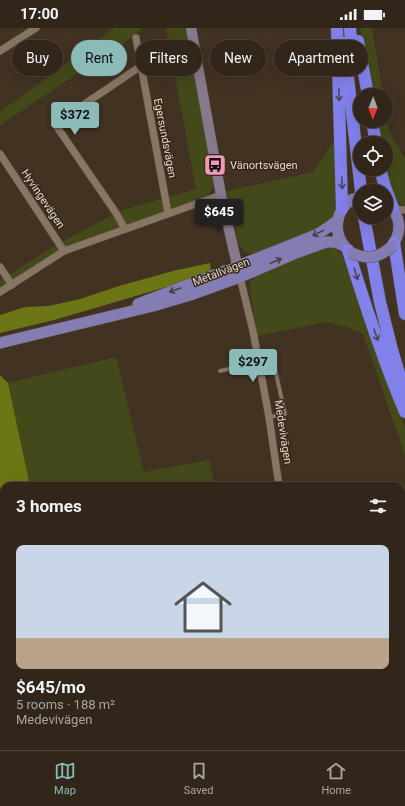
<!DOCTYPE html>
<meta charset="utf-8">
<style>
body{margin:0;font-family:Roboto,sans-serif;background:#3d3227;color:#f1f3f6;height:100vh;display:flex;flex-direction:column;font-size:15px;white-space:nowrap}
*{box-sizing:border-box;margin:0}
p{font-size:13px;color:#a8a5a2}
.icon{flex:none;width:22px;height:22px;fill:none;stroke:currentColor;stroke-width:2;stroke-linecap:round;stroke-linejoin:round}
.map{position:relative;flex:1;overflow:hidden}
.sheet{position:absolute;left:0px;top:454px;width:405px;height:268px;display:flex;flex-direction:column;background:#32261a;border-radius:12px 12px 0 0;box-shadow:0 4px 16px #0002,0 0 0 1px #4d4339}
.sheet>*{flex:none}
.top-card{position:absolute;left:12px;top:12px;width:381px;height:36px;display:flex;gap:8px}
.needle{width:26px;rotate:181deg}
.controls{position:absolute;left:353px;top:60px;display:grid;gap:8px}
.controls a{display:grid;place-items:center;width:40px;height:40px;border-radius:50%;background:#32261a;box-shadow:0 4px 16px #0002,0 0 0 1px #4d4339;font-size:20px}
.price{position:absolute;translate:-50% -34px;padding:0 9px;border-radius:4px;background:#8bbbb9;color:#111;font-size:13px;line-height:26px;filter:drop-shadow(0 1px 2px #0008)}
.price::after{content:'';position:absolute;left:50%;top:24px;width:12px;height:9px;margin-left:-6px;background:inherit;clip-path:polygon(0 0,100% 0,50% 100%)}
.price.active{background:#222;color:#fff}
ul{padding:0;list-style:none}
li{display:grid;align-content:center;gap:8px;height:212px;padding:0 16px}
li+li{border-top:1px solid #4d4339}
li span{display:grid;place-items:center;height:124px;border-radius:8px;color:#555}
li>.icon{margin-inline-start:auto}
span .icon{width:72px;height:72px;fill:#fffc;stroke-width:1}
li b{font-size:17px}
h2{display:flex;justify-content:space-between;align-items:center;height:48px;padding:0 16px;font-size:17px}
.pill{padding:0 14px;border-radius:18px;background:#32261a;box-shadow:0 4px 16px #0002,0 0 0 1px #4d4339;font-size:14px;line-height:36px}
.pill.active{background:#8bbbb9;color:#111}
.status{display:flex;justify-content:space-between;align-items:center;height:28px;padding:0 20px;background:#32261a;direction:ltr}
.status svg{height:11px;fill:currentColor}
.tabs{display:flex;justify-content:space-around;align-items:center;height:56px;border-top:1px solid #4d4339;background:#32261a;font-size:11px;color:#a8a5a2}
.tabs a{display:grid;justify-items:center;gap:2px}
.tabs .active{color:#8bbbb9}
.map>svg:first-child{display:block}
.green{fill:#434918}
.forest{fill:#6d7614}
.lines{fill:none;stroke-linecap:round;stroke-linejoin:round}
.lane-casing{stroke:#5c4f41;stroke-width:4.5}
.street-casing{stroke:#5c4f41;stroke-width:8}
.secondary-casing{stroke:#5c4f41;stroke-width:11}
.primary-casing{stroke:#5c4f41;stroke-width:12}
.highway-casing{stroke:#5c4f41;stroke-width:13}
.lane{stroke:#887664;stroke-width:3.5}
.street{stroke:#887664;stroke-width:7}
.secondary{stroke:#86798c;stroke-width:10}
.primary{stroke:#847db4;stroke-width:11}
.highway{stroke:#8281ea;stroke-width:12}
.primary-bridge-casing{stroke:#5c4f41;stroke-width:12;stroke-linecap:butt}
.primary-bridge{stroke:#847db4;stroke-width:11}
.oneway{stroke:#4e4357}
.oneway2{stroke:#4a3d3f}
.labels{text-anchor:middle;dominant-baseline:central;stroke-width:3;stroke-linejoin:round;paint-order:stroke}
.street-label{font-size:11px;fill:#e2d8ce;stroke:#372818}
.poi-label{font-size:11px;fill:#e2d8ce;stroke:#372818;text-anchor:start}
</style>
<div class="status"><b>17:00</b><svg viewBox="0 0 49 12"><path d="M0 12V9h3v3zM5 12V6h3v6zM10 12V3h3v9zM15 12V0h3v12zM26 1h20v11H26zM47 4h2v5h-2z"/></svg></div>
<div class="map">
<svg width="405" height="722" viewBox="0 0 405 722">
<rect width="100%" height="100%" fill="#423222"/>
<g class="green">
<path d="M114 0H143L128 12 0 97V84Z"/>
<path d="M166 0H187L214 153 213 159 208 167 167 186 64 226 0 265V252L58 216 114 186 126 181 196 161Z"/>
<path d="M360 0H372L383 67H371Z"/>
<path d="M386 84 389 103 404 129H405V178L395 173 386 141V115H379L375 93H386Z"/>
<path d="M337 115V183L332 190 319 201 255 227C247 226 243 223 239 216L226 163 313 144 332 116Z"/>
<path d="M321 219C333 219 336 219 345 229L405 400V427L363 306 347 299 326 294 258 308 250 263V255L255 247Z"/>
<path d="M116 329 144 444 209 432 215 458H30L8 355Z"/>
<path d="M116 718H320L323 722H118Z"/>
</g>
<g class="forest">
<path d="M210 235 211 245 190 252 54 292 0 305V287L25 279 49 278 80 271 119 258 173 243Z"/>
<path d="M0 347 8 355 30 458H4V718H116L118 722H0Z"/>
</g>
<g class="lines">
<g class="lane-casing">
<g id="lane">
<path d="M220 343 259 334"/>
<path d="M269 389 285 386 271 323"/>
<path d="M401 589 405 588"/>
<path d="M401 636V637"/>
</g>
</g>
<g class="street-casing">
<g id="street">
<path d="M136 10 168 185"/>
<path d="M0 23 36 0"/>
<path d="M0 126 64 223"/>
<path d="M394 181 405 182"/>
<path d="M125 201 116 185 55 96 141 38"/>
<path d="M0 239 12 257"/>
<path d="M240 249 253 303 269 389 279 458"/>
<path d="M0 264 64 223 221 167"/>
</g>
</g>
<g class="secondary-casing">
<path id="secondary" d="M191 0 221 167 239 245"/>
</g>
<g class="primary-casing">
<g id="primary">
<path d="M387 174C400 187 403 203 392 218"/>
<path d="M345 219C333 205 335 183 351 172 354 171 357 170 360 169"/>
<path d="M138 276 238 238 318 206 330 198 338 192"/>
<path d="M0 315 153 278 190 267 240 249 296 225 326 214H334L343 217"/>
</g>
</g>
<g class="highway-casing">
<g id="highway">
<path d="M337 0 342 181"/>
<path d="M350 0 352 26"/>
<path d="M358 13 368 67"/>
<path d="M344 15 361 163"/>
<path d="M372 93 376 115"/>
<path d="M380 141 385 159 393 180"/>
<path d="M364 189 380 274 392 322 405 365"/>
<path d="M394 215 405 286"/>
<path d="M348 222C365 277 383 332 405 384"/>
</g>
</g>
<use href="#lane" class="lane"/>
<use href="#street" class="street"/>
<use href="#secondary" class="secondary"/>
<use href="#primary" class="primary"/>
<use href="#highway" class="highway"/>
<g class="primary-bridge-casing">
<path id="primary-bridge" d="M352 225C368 232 379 230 392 218"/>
</g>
<use href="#primary-bridge" class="primary-bridge"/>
</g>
<defs><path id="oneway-shaft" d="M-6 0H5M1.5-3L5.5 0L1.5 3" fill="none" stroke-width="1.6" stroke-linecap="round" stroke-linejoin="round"/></defs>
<g class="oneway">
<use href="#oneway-shaft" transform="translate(339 67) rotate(88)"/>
<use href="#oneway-shaft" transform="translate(342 155) rotate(88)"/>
<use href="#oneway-shaft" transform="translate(356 246) rotate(73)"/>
<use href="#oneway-shaft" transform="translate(376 307) rotate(71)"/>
</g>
<g class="oneway2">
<use href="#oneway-shaft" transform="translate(318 205) rotate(154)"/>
<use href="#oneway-shaft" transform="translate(276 233) rotate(-23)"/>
<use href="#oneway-shaft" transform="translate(175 262) rotate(160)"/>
</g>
<defs>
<g id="bus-square" transform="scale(1.15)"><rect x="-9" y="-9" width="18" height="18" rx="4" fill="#ef9ab8" stroke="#372818"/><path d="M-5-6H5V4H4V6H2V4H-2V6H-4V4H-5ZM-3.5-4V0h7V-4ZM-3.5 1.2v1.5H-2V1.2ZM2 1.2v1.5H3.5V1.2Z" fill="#111"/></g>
</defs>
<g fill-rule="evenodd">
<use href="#bus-square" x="215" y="137"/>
</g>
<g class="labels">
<g class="street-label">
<text transform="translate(165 110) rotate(79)">Egersundsvägen</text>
<text transform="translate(43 171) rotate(56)">Hyvingevägen</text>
<text transform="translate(221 244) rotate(-21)">Metallvägen</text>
<text transform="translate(283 404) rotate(81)">Medevivägen</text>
</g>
<g class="poi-label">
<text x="230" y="137">Vänortsvägen</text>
</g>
</g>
</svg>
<div class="controls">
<a><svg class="needle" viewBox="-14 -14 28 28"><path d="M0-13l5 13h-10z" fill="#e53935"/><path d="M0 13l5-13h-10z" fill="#a8a5a2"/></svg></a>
<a><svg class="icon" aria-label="locate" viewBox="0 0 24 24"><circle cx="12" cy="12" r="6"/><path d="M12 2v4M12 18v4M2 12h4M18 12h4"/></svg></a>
<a><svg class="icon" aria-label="layers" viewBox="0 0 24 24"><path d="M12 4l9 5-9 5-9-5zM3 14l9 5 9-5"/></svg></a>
</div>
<b class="price" style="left:75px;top:108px">$372</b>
<b class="price active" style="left:219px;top:205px">$645</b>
<b class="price" style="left:253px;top:355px">$297</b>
<div class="top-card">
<a class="pill">Buy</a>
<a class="pill active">Rent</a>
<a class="pill">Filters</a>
<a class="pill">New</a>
<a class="pill">Apartment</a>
</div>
<section class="sheet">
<h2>3 homes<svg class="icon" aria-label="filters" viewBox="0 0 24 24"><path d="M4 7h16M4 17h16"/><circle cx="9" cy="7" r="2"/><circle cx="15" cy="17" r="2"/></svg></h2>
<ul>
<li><span style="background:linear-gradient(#c9d6e8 75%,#b9a48a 0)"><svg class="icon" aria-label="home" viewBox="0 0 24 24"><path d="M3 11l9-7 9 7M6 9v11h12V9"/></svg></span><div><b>$645/mo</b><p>5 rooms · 188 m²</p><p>Medevivägen</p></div></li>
</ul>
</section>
</div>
<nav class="tabs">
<a class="active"><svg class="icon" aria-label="map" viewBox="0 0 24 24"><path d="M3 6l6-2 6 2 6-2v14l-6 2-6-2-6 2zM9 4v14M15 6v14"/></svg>Map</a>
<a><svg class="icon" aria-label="saved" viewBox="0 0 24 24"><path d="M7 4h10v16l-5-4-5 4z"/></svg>Saved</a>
<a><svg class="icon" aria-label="home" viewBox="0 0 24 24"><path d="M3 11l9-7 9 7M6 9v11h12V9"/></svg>Home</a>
</nav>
